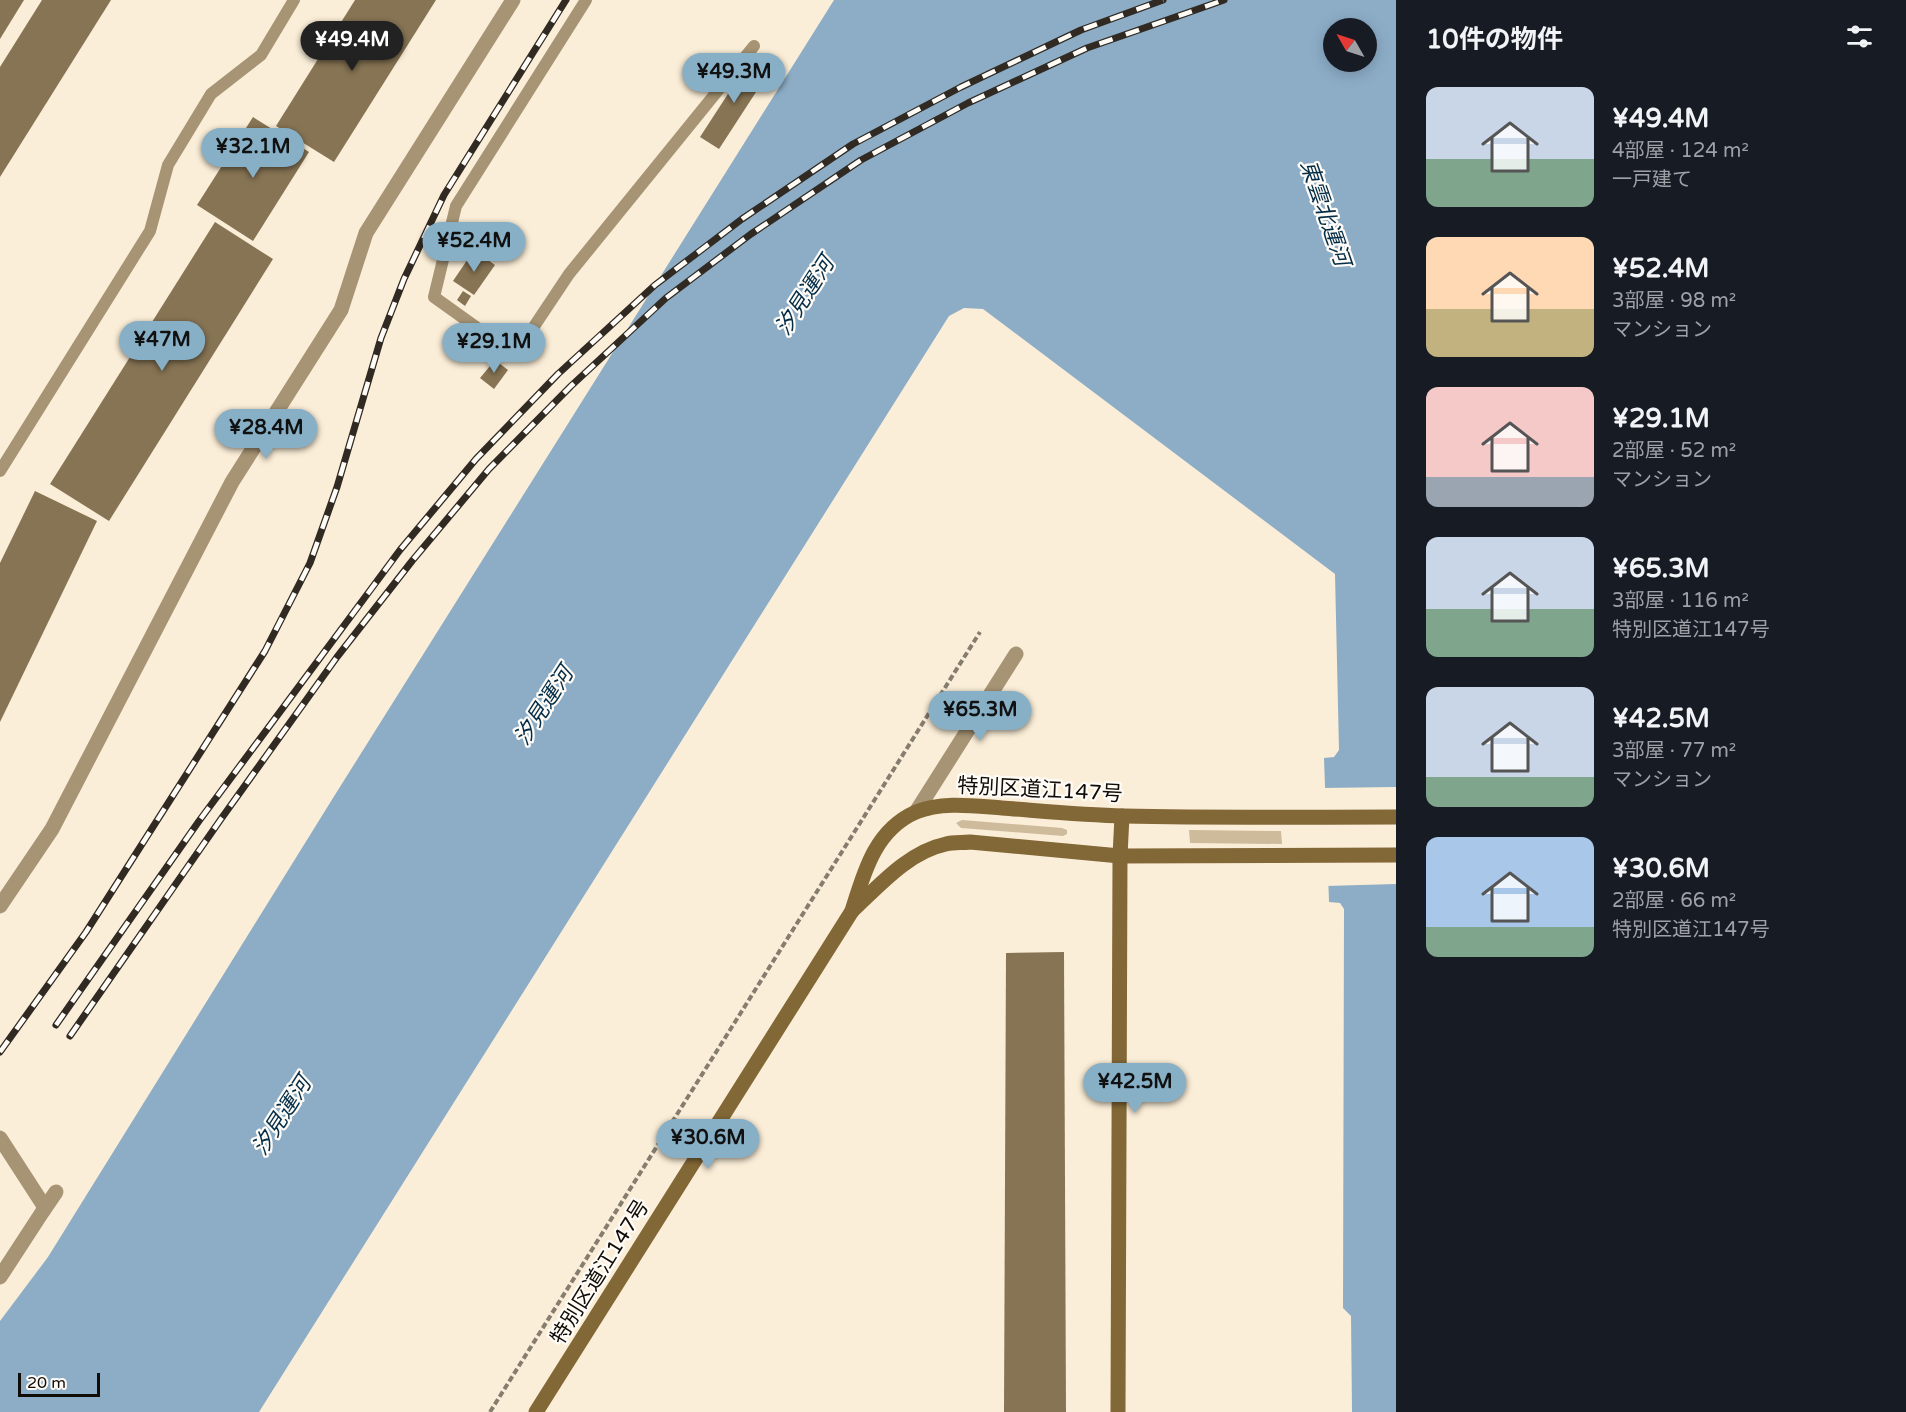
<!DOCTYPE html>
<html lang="ja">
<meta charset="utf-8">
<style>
body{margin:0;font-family:"Varela Round","Noto Sans JP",sans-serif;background:#20242c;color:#f1f3f6;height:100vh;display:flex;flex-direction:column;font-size:22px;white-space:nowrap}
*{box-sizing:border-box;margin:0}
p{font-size:20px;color:#9ea1a6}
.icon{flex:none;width:33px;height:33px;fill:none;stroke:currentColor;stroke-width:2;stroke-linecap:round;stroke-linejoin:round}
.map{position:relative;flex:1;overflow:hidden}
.details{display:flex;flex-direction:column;background:#171b24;width:510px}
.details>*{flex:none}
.needle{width:39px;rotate:309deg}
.buttons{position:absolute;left:1323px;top:18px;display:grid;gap:12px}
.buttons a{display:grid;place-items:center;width:54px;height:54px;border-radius:50%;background:#171b24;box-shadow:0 3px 15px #0003;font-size:30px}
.scale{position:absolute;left:18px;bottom:15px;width:82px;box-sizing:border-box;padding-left:6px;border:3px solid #110c06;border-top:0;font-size:16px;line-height:21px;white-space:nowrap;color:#110c06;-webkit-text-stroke:4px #fffcf8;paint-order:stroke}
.price{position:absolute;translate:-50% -51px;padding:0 14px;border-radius:21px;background:#87b0c7;color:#111;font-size:20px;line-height:39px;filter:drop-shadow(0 2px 3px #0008)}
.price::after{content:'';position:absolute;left:50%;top:36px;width:18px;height:14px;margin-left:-9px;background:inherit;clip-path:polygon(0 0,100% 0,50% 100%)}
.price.current{background:#222;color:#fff}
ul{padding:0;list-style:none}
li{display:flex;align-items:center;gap:18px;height:150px;padding:0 30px}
li span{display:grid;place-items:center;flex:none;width:168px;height:120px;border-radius:12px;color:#555}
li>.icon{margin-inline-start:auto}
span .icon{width:72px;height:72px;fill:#fffc;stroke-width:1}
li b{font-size:26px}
h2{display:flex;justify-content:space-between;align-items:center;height:72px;padding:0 30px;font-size:26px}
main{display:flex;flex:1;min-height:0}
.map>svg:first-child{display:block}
.green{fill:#cebb9b}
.water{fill:#8dadc7;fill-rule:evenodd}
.pier{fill:#fbeed8}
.building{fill:#877454}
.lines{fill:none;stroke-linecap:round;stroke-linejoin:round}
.path{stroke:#867d6f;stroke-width:4;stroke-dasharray:6 3;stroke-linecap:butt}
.lane{stroke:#a79474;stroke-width:12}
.street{stroke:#a79474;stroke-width:15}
.secondary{stroke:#836837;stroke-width:15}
.rail-casing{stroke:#302a22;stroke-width:7}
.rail{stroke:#fffcf8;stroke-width:4.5;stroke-dasharray:14;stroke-linecap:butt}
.labels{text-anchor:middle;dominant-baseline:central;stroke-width:4.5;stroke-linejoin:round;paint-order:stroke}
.street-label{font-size:21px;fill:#110c06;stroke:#fffcf8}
.water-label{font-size:22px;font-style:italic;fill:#032d47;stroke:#fffcf8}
</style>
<main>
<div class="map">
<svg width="1396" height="1412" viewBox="0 0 1396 1412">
<rect width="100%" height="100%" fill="#fbeed8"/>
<g class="green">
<path d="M962 820 1062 828 1067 830V834L1063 836 961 828 956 823Z"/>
<path d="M1189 830 1281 831 1282 844 1190 843Z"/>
</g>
<path class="water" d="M834 0H1396V1412H1352L1351 1316 1343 1308 1344 909 1340 903 1329 902 1324 758 1334 757 1339 750 1335 574 983 309 964 308 949 316 259 1412H0V1321L48 1257 333 798ZM1334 28H1366V62H1334Z"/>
<path class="pier" d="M1396 787V884L1325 886 1322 788Z"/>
<g class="building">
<path d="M0 0H24L0 39Z"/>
<path d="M42 0H111L0 177V67Z"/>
<path d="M355 0H436L334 162 276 126Z"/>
<path d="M750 60 769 72 719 149 700 137Z"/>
<path d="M253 117 309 152 253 241 197 205Z"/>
<path d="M215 222 273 259 109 521 50 484Z"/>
<path d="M474 250 495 265 474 295 453 281Z"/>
<path d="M463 291 471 296 465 306 457 300Z"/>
<path d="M495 360 508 370 494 389 480 378Z"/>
<path d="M35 491 97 521 0 722V563Z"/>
<path d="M1064 952 1066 1412H1004L1006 953Z"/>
</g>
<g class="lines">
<path class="path" d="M490 1412 980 632"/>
<g class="lane">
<path d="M586 0 456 206 434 297 515 355 569 274 754 46"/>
<path d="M0 471 150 231 168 165 211 94 261 55 294 0"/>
</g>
<g class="street">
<path d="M916 812 1016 654"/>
<path d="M0 906 52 829 232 482 341 310 366 233 513 0"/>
<path d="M0 1138 44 1206 43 1211 0 1277"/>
<path d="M43 1211 56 1192"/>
</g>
<g class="secondary">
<path d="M852 911C879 886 908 852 946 844 954 842 962 843 970 842L1120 856 1396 855"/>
<path d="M536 1412 852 911C864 872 875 830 916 812 942 801 975 806 1002 808 1042 811 1083 815 1124 816 1214 818 1305 817 1396 817"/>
<path d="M1118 1412 1120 856 1122 816"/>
</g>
<g class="rail-casing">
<g id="rail">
<path d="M56 1025 199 821 400 550 476 459 558 374 655 285 742 219 853 144 961 87 1081 30 1163 0"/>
<path d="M70 1036 221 819 337 657 412 561 489 469 571 386 666 298 751 234 861 160 968 103 1087 48 1224 0"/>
<path d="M0 1052 86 932 265 651 310 563 337 487 381 338 404 279 444 195 566 0"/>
</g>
</g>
<use href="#rail" class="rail"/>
</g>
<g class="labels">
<g class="street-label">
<text transform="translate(1040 790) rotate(3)">特別区道江147号</text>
<text transform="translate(600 1272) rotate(-58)">特別区道江147号</text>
</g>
<g class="water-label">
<text transform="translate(1325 213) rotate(71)">東雲北運河</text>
<text transform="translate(805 296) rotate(-57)">汐見運河</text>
<text transform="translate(544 706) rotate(-57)">汐見運河</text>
<text transform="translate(282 1116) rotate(-57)">汐見運河</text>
</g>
</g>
</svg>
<div class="buttons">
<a><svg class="needle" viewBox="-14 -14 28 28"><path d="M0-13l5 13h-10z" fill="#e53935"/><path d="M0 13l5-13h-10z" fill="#9ea1a6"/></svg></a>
</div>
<div class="scale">20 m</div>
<b class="price current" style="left:352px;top:72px">¥49.4M</b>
<b class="price" style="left:734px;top:104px">¥49.3M</b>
<b class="price" style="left:253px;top:179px">¥32.1M</b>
<b class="price" style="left:474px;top:273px">¥52.4M</b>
<b class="price" style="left:162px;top:372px">¥47M</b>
<b class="price" style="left:494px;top:374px">¥29.1M</b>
<b class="price" style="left:266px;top:460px">¥28.4M</b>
<b class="price" style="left:980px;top:742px">¥65.3M</b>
<b class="price" style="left:1135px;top:1114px">¥42.5M</b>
<b class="price" style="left:708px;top:1170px">¥30.6M</b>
</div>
<section class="details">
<h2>10件の物件<svg class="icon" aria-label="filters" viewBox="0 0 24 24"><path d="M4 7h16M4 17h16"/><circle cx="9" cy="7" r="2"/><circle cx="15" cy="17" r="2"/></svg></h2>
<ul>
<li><span style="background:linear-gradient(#c9d6e8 60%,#7fa58c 0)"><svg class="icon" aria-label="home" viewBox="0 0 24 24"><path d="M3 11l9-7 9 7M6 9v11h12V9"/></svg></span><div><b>¥49.4M</b><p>4部屋 · 124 m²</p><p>一戸建て</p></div></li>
<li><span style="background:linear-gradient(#ffd9b3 60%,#c2b280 0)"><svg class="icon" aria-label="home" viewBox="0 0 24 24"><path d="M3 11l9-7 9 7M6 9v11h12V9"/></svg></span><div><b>¥52.4M</b><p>3部屋 · 98 m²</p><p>マンション</p></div></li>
<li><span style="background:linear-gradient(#f6c9c9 75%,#9aa5b1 0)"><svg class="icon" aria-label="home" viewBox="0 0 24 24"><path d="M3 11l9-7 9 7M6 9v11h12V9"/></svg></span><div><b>¥29.1M</b><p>2部屋 · 52 m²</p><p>マンション</p></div></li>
<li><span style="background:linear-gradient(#c9d6e8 60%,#7fa58c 0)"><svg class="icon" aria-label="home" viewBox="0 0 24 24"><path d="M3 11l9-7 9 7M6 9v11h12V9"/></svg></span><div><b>¥65.3M</b><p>3部屋 · 116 m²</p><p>特別区道江147号</p></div></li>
<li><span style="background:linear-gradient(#c9d6e8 75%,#7fa58c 0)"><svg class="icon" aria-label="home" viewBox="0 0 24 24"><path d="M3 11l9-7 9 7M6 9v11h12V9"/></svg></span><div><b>¥42.5M</b><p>3部屋 · 77 m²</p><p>マンション</p></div></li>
<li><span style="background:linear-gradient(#a9c7e8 75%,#7fa58c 0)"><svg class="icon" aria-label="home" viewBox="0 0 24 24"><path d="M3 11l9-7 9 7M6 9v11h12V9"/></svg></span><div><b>¥30.6M</b><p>2部屋 · 66 m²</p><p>特別区道江147号</p></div></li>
</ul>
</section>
</main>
